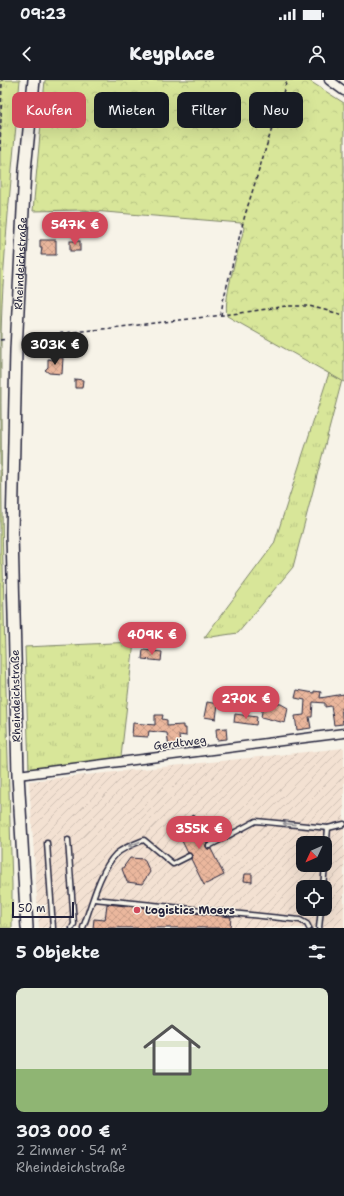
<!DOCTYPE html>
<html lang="de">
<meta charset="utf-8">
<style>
body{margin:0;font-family:"Shantell Sans",sans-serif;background:#242831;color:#f1f3f6;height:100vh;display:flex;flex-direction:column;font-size:15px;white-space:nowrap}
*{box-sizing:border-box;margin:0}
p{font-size:13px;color:#9ea1a6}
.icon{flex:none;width:22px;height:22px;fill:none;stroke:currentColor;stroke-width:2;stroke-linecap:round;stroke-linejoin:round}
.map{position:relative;height:848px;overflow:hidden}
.panel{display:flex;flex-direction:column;background:#171b24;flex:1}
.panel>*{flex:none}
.hud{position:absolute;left:12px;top:12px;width:320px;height:36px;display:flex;gap:8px}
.needle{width:26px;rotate:226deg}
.tools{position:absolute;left:296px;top:756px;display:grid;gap:8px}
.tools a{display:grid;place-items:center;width:36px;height:36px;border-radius:8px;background:#171b24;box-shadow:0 4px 16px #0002;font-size:20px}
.scale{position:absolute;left:12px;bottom:10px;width:62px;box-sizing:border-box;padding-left:4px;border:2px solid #22223b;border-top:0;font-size:11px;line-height:14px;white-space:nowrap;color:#22223b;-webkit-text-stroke:3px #f7f3e8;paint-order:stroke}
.price{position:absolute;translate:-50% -34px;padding:0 9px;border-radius:14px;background:#d1495b;color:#fff;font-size:13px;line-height:26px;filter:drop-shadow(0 1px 2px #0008)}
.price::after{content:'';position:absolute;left:50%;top:24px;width:12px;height:9px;margin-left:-6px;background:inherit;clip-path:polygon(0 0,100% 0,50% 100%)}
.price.current{background:#222;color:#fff}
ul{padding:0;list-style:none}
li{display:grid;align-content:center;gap:8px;height:212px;padding:0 16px}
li+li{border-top:1px solid #363941}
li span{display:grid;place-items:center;height:124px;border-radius:8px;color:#555}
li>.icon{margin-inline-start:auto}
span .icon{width:72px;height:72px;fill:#fffc;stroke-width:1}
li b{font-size:17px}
h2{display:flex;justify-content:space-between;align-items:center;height:48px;padding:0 16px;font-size:17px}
.chip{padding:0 14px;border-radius:8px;background:#171b24;box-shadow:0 4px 16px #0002;font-size:14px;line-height:36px}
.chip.current{background:#d1495b;color:#fff}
.status{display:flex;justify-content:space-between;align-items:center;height:28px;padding:0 20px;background:#171b24;direction:ltr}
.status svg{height:11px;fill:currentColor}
header{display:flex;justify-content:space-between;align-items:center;height:52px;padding:0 16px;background:#171b24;font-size:18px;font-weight:800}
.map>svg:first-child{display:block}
.industrial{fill:url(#industrial-furrows);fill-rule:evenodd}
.grass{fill:url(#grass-tufts);stroke:#7d846a}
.forest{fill:url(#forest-crowns);stroke:#7d846a}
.building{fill:url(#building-cross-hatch);stroke:#22223b}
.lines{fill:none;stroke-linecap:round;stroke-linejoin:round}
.service-casing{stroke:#22223b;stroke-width:7}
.minor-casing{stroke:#22223b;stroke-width:11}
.secondary-casing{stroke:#22223b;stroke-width:14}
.path{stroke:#22223b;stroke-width:1.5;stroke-dasharray:4 3;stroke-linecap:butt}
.service{stroke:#f7f3e8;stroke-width:4}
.minor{stroke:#f7f3e8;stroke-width:8}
.secondary{stroke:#f7f3e8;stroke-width:11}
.oneway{stroke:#97959a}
.poi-dot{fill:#d1495b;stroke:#f7f3e8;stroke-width:1.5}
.labels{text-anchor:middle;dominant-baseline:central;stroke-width:3;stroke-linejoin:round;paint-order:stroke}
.street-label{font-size:11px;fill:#22223b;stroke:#f7f3e8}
.poi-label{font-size:11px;font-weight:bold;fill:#22223b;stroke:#f7f3e8;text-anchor:start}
</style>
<div class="status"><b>09:23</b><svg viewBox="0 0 49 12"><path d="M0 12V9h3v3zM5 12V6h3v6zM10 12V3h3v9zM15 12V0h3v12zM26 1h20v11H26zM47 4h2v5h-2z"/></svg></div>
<header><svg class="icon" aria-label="back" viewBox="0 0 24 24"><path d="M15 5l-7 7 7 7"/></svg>Keyplace<svg class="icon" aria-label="person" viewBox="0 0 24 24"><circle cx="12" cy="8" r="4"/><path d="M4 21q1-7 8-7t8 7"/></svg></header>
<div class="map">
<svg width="344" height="848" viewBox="0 0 344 848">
<defs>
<pattern id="industrial-furrows" width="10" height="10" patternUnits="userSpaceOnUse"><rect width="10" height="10" fill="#f3e1d2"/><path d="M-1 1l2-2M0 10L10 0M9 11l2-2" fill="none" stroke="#d0c1b5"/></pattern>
<pattern id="grass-tufts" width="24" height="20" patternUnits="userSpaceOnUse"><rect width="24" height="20" fill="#d8e699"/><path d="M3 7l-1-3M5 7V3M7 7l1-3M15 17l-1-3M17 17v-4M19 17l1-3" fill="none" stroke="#b9c585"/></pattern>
<pattern id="forest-crowns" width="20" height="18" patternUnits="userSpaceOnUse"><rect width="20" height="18" fill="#d8e699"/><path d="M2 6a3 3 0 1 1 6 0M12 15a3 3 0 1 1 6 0" fill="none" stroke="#b9c585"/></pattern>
<pattern id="building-cross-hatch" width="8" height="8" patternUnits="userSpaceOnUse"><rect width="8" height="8" fill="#ebb79d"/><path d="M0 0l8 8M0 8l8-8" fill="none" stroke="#c99d88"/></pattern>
</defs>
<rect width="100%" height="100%" fill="#f7f3e8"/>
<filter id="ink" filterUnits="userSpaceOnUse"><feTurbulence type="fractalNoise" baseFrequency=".025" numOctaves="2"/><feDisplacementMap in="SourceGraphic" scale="8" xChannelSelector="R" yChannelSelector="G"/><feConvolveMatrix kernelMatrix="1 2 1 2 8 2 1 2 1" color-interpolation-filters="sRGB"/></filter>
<g filter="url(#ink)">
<path class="industrial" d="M344 668V848H39L29 701ZM303 763H325V785H303ZM303 807H325V829H303Z"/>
<g class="grass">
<path d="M0 0H20C13 84 3 169 1 254 0 437 6 621 12 804V848H0Z"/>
<path d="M329 293 342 300 293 487 238 553 204 558 274 464Z"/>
<path d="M134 562 121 677 29 690 25 567Z"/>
</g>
<path class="forest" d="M45 0H308L344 23V302L227 236C223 215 239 170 244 148L241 143 80 130 33 131Z"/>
<g class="building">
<path d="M40 160H56V175H41L42 167H40Z"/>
<rect x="70" y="161" width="10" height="10"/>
<path d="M53 278H63L62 294 49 293 45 290 48 287V279L53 280Z"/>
<path d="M75 299 83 300 82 308H75Z"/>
<path d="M143 570 162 572 161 581 142 579Z"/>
<path d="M297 610 314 613V611L321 612 320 618 344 614V628H341L343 644 334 645 331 626 325 627V623L313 622 312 637H309L311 648 297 650 295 636 304 635 305 620 295 618Z"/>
<path d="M264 621 281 624 288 628 285 643 261 637Z"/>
<path d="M207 622 218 624 216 639 204 637Z"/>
<path d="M235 634 257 637 256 645 234 642Z"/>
<path d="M155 635H163L162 639 167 640V646L183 645V648H186V656L179 655 180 666 169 667 167 653 149 651 148 657 132 656 133 643 155 645Z"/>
<path d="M226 648 227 659 217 660 216 649Z"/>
<path d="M194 735 208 763 206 764V767L208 769H211L224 795 204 805 191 779 192 775 188 773 174 745Z"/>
<path d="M130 778 144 779 150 792 142 804 127 802 122 789Z"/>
<path d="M245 794H252V802L244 801Z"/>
<path d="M107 824 231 837 230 848H93L94 839 105 840Z"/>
</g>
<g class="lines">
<g class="service-casing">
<g id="service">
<path d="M68 760 74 844 72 848"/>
<path d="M47 763 53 848"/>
<path d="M209 766 256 741 328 748 344 744"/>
<path d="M325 783 328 748"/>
<path d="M323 807 325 785"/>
<path d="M94 819 300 840 307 844 309 848"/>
<path d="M83 848C91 826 100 790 116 774 124 767 134 764 144 760L173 784 189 776"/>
<path d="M319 848 321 829"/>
</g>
</g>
<g class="minor-casing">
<g id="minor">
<path d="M329 0 344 11"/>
<path d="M18 695 344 653"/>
</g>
</g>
<g class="secondary-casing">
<g id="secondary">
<path id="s1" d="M27 848 18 695 12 454 16 270 25 90 34 0"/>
</g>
</g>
<g class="path">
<path d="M0 71 2 0"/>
<path d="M221 235 223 221 245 135 287 0"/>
<path d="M25 257 112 248 240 233 286 226H309L344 235"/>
<path d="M0 260 7 259"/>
</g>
<use href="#service" class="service"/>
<use href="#minor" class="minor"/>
<use href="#secondary" class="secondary"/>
</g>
<defs><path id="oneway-shaft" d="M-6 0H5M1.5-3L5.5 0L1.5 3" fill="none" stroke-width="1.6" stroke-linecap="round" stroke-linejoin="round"/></defs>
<g class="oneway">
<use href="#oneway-shaft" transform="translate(289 744) rotate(-174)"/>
<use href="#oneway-shaft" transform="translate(134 764) rotate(157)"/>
</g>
</g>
<circle class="poi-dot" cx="137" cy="830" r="4"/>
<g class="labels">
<g class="street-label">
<text stroke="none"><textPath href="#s1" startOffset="665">Rheindeichstraße</textPath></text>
<text transform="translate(16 616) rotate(-91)">Rheindeichstraße</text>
<text transform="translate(180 663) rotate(-7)">Gerdtweg</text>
</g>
<g class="poi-label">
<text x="145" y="830">Logistics Moers</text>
</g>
</g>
</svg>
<div class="tools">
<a><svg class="needle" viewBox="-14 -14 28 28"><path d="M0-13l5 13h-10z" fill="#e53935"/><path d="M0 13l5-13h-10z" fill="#9ea1a6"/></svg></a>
<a><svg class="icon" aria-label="locate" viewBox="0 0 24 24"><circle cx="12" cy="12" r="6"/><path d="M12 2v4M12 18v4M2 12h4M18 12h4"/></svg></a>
</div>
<div class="scale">50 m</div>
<b class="price" style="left:75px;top:166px">547K €</b>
<b class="price current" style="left:55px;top:286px">303K €</b>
<b class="price" style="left:152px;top:576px">409K €</b>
<b class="price" style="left:246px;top:640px">270K €</b>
<b class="price" style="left:199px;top:770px">355K €</b>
<div class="hud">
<a class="chip current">Kaufen</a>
<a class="chip">Mieten</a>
<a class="chip">Filter</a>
<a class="chip">Neu</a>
</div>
</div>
<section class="panel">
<h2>5 Objekte<svg class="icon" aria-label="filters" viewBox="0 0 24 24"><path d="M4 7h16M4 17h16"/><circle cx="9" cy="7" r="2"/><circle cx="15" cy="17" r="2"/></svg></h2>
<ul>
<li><span style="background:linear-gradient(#dfe7d0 65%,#8fb573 0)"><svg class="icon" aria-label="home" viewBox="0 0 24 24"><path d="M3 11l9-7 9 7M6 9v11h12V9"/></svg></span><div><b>303 000 €</b><p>2 Zimmer · 54 m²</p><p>Rheindeichstraße</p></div></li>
</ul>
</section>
